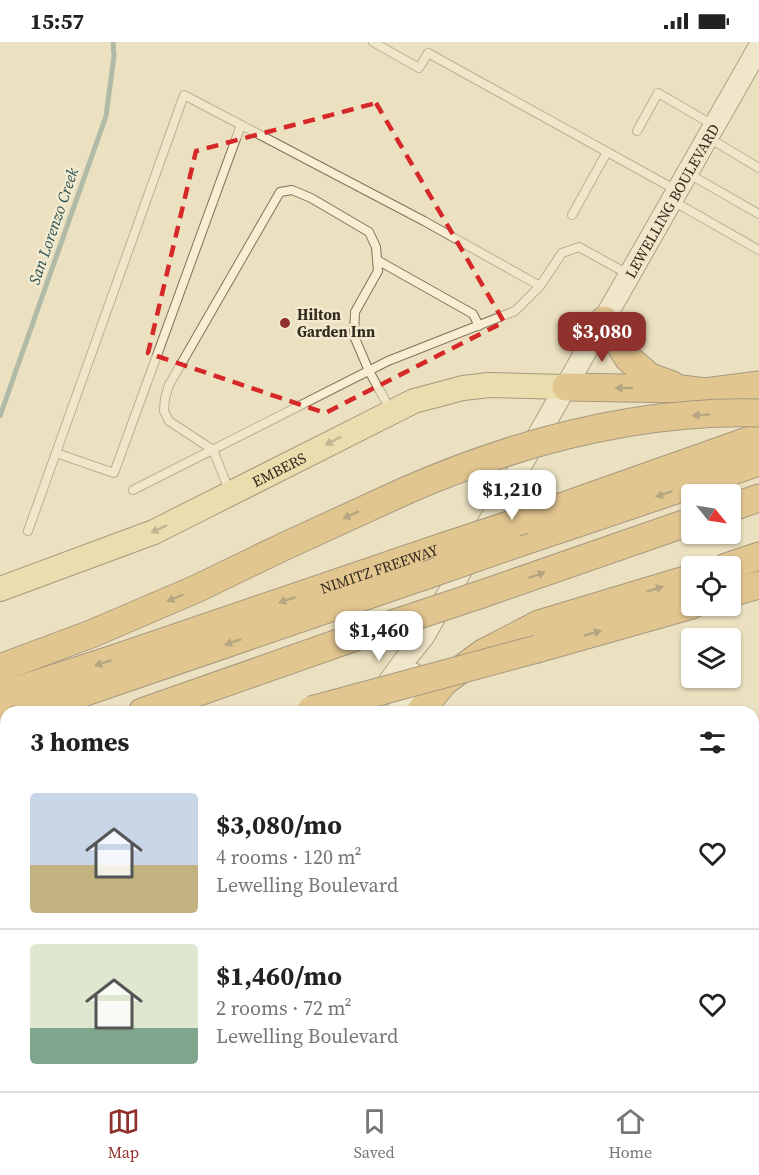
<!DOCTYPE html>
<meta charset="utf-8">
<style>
body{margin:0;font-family:"Source Serif 4",serif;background:#f2f2f2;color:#222;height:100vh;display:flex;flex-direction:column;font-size:22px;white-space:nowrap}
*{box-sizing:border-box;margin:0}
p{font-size:20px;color:#767676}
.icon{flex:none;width:33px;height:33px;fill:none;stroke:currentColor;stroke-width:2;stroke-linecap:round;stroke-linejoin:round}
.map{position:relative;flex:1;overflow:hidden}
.sheet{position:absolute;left:0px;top:664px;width:759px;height:386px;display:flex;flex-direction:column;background:#fff;border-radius:18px 18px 0 0;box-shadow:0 2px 4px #0004}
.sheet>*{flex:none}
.needle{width:39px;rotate:120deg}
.fabs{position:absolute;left:681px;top:442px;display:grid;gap:12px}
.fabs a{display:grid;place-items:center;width:60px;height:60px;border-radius:6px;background:#fff;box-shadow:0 2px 4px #0004;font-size:30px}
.price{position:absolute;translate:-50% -51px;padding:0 14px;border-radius:12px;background:#fff;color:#222;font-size:20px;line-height:39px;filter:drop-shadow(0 2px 3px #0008)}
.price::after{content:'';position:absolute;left:50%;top:36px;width:18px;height:14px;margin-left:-9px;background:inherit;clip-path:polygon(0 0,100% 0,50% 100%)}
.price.selected{background:#8f322d;color:#fff}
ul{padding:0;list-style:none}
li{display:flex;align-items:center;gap:18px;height:150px;padding:0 30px}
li+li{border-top:2px solid #e0e0e0}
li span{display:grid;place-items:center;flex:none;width:168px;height:120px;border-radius:6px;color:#555}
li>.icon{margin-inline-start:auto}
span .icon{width:72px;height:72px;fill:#fffc;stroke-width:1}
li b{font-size:26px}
h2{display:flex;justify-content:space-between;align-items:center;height:72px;padding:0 30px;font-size:26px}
.status{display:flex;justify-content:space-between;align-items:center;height:42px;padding:0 30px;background:#fff;direction:ltr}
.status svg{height:16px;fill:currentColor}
.dock{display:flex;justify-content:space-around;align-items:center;height:84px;border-top:2px solid #e0e0e0;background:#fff;font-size:16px;color:#767676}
.dock a{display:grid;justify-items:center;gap:3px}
.dock .selected{color:#8f322d}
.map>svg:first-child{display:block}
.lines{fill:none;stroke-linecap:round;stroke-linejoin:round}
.stream{stroke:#6b8b85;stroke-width:5}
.lane-casing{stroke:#83725a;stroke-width:10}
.secondary-casing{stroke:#65533d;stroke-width:23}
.primary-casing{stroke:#51402e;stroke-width:26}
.highway-casing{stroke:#51402e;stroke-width:29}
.lane{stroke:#f7eed4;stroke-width:8}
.secondary{stroke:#f7eed4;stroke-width:21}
.primary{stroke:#edd89a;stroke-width:24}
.highway{stroke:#d7a555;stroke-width:27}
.highway-bridge-casing{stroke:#51402e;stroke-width:29;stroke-linecap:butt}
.highway-bridge{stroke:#d7a555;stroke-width:27}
.oneway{fill:#755b33}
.oneway2{fill:#90805c}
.marked{fill:none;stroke:#d62828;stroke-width:4.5;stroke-dasharray:12 8;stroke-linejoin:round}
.poi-dot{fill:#8f322d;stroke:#f3ebd0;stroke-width:2}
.labels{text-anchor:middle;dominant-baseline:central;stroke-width:5;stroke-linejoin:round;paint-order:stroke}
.street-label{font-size:15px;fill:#34291d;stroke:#f3ebd0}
.poi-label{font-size:15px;font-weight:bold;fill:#34291d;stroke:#f3ebd0;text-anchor:start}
.water-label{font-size:16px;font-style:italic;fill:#2d5353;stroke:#f3ebd0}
</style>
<div class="status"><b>15:57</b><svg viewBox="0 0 49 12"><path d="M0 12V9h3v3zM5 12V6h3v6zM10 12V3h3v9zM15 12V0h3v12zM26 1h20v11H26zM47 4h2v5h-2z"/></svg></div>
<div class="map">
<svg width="759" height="1049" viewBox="0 0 759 1049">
<rect width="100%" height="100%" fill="#ebe1c1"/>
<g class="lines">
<path class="stream" d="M0 374 106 74 114 14 113 0"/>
<g class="lane-casing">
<g id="lane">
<path d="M373 0 419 26 428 11 676 148"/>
<path d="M637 89 658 51 713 83"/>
<path d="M709 96 759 126"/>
<path d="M689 132 759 172"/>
<path d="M673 159 759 208"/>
<path d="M572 173 607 110"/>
<path d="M377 218 473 272 479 284"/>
<path d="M56 411 114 431 241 83"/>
<path d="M133 448 388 319 515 269 540 244"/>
<path d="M229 448 213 408 169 379 164 369 165 356 169 343 280 150 292 148 311 156 369 190 376 205 378 229 355 270 354 294 369 329 391 369"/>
<path d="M28 489 184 53 424 179 540 244 562 211 579 205 628 232"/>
<path d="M29 1049 32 1044"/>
<path d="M89 1049 92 1044"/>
</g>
</g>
<g class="secondary-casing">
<g id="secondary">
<path id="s1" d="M367 670 404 619 424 594 759 5"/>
<path d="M397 670 414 632"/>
<path d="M143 1049 146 1044"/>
<path d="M192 1049 195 1044"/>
</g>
</g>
<g class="primary-casing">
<g id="primary">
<path id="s2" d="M0 547 154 490 414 359 463 346 489 343 566 345"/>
<path d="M0 856 6 859"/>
<path d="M0 918 6 921"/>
<path d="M243 1044 253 1049"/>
<path d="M356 1044 366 1049"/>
</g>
</g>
<g class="highway-casing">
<g id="highway">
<path d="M604 278 628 316 650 335 672 343"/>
<path d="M566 345 682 347 705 350 759 343"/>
<path d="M730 466 759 456"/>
<path d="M524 478 759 395"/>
<path d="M510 504 759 420"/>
<path d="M726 525 759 514"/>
<path d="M730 551 759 543"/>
<path d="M482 552 692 479"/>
<path d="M537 607 692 563"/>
<path d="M0 626 91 592 196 547 285 504 405 449"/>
<path id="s3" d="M0 654 119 615 442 505"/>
<path d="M27 670 427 533"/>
<path d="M142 670 401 579"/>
<path d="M420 670 444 640 483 611 539 582 692 536"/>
<path d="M0 680 6 678"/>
<path d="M0 720 6 718"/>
<path d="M0 753 6 752"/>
</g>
</g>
<use href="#lane" class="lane"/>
<use href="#secondary" class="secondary"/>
<use href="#primary" class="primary"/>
<use href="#highway" class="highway"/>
<g class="highway-bridge-casing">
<g id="highway-bridge">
<path d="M405 449C517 400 636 368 759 371"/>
<path d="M442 505 524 478"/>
<path d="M427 533 510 504"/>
<path d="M401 579 482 552"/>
<path d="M311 668 537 607"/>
</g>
</g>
<use href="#highway-bridge" class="highway-bridge"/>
</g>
<defs><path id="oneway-solid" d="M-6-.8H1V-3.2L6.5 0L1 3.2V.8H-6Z" transform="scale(1.5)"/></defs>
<g class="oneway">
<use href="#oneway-solid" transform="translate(624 346) rotate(-179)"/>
<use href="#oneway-solid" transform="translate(701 373) rotate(176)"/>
<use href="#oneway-solid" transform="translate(664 452) rotate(161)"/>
<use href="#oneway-solid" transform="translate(351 473) rotate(155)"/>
<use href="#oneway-solid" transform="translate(537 533) rotate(-19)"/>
<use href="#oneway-solid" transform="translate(655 547) rotate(-17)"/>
<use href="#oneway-solid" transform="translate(175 556) rotate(157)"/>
<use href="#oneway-solid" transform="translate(287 558) rotate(161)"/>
<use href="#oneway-solid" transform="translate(593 591) rotate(-16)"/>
<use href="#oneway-solid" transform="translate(233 600) rotate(161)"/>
<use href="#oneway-solid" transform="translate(103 621) rotate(162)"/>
</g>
<g class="oneway2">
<use href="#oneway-solid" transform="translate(333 399) rotate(153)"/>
<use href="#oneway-solid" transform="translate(159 487) rotate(155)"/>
</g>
<path d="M0 0H759V1049H0ZM376 61 504 280 325 371 148 311 196 109Z" fill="#ebe1c1" fill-opacity=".55" fill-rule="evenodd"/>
<path class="marked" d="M376 61 504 280 325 371 148 311 196 109Z"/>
<circle class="poi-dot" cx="285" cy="281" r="6"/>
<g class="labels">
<g class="street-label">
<text stroke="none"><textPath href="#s1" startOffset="596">LEWELLING BOULEVARD</textPath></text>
<text stroke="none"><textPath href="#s2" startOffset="304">EMBERS</textPath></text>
<text stroke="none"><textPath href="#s3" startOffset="400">NIMITZ FREEWAY</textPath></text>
</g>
<g class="poi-label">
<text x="297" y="272">Hilton<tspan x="297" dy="17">Garden Inn</tspan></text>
</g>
<g class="water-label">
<text transform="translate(53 184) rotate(-71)">San Lorenzo Creek</text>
</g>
</g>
</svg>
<div class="fabs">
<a><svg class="needle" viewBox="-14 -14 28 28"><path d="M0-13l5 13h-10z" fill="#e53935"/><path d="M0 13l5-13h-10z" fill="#767676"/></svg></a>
<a><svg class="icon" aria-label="locate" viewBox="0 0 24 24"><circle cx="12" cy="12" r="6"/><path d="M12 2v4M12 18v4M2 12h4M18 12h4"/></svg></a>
<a><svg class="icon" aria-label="layers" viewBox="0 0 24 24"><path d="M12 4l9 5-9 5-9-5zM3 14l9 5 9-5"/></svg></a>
</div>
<b class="price selected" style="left:602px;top:321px">$3,080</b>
<b class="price" style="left:512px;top:479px">$1,210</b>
<b class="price" style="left:379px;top:620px">$1,460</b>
<section class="sheet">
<h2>3 homes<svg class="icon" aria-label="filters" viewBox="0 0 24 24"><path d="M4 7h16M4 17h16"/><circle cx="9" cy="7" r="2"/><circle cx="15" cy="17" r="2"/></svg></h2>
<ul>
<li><span style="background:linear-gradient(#c9d6e8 60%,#c2b280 0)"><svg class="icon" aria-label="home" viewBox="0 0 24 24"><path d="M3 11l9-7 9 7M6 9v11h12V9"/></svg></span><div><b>$3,080/mo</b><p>4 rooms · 120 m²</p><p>Lewelling Boulevard</p></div><svg class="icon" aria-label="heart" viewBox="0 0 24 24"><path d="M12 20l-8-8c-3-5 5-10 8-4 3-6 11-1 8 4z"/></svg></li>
<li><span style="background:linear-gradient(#dfe7d0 70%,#7fa58c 0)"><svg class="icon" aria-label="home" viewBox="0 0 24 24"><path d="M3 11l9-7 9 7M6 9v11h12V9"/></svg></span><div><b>$1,460/mo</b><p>2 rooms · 72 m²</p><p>Lewelling Boulevard</p></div><svg class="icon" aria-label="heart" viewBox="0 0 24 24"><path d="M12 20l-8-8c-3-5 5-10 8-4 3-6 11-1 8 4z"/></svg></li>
</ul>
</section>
</div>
<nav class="dock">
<a class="selected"><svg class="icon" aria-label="map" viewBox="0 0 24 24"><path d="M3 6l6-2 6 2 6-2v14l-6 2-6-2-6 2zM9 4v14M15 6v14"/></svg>Map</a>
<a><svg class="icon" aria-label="saved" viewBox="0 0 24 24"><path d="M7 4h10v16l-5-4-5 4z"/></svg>Saved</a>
<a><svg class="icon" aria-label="home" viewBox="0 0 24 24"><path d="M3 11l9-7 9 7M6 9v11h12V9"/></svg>Home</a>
</nav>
